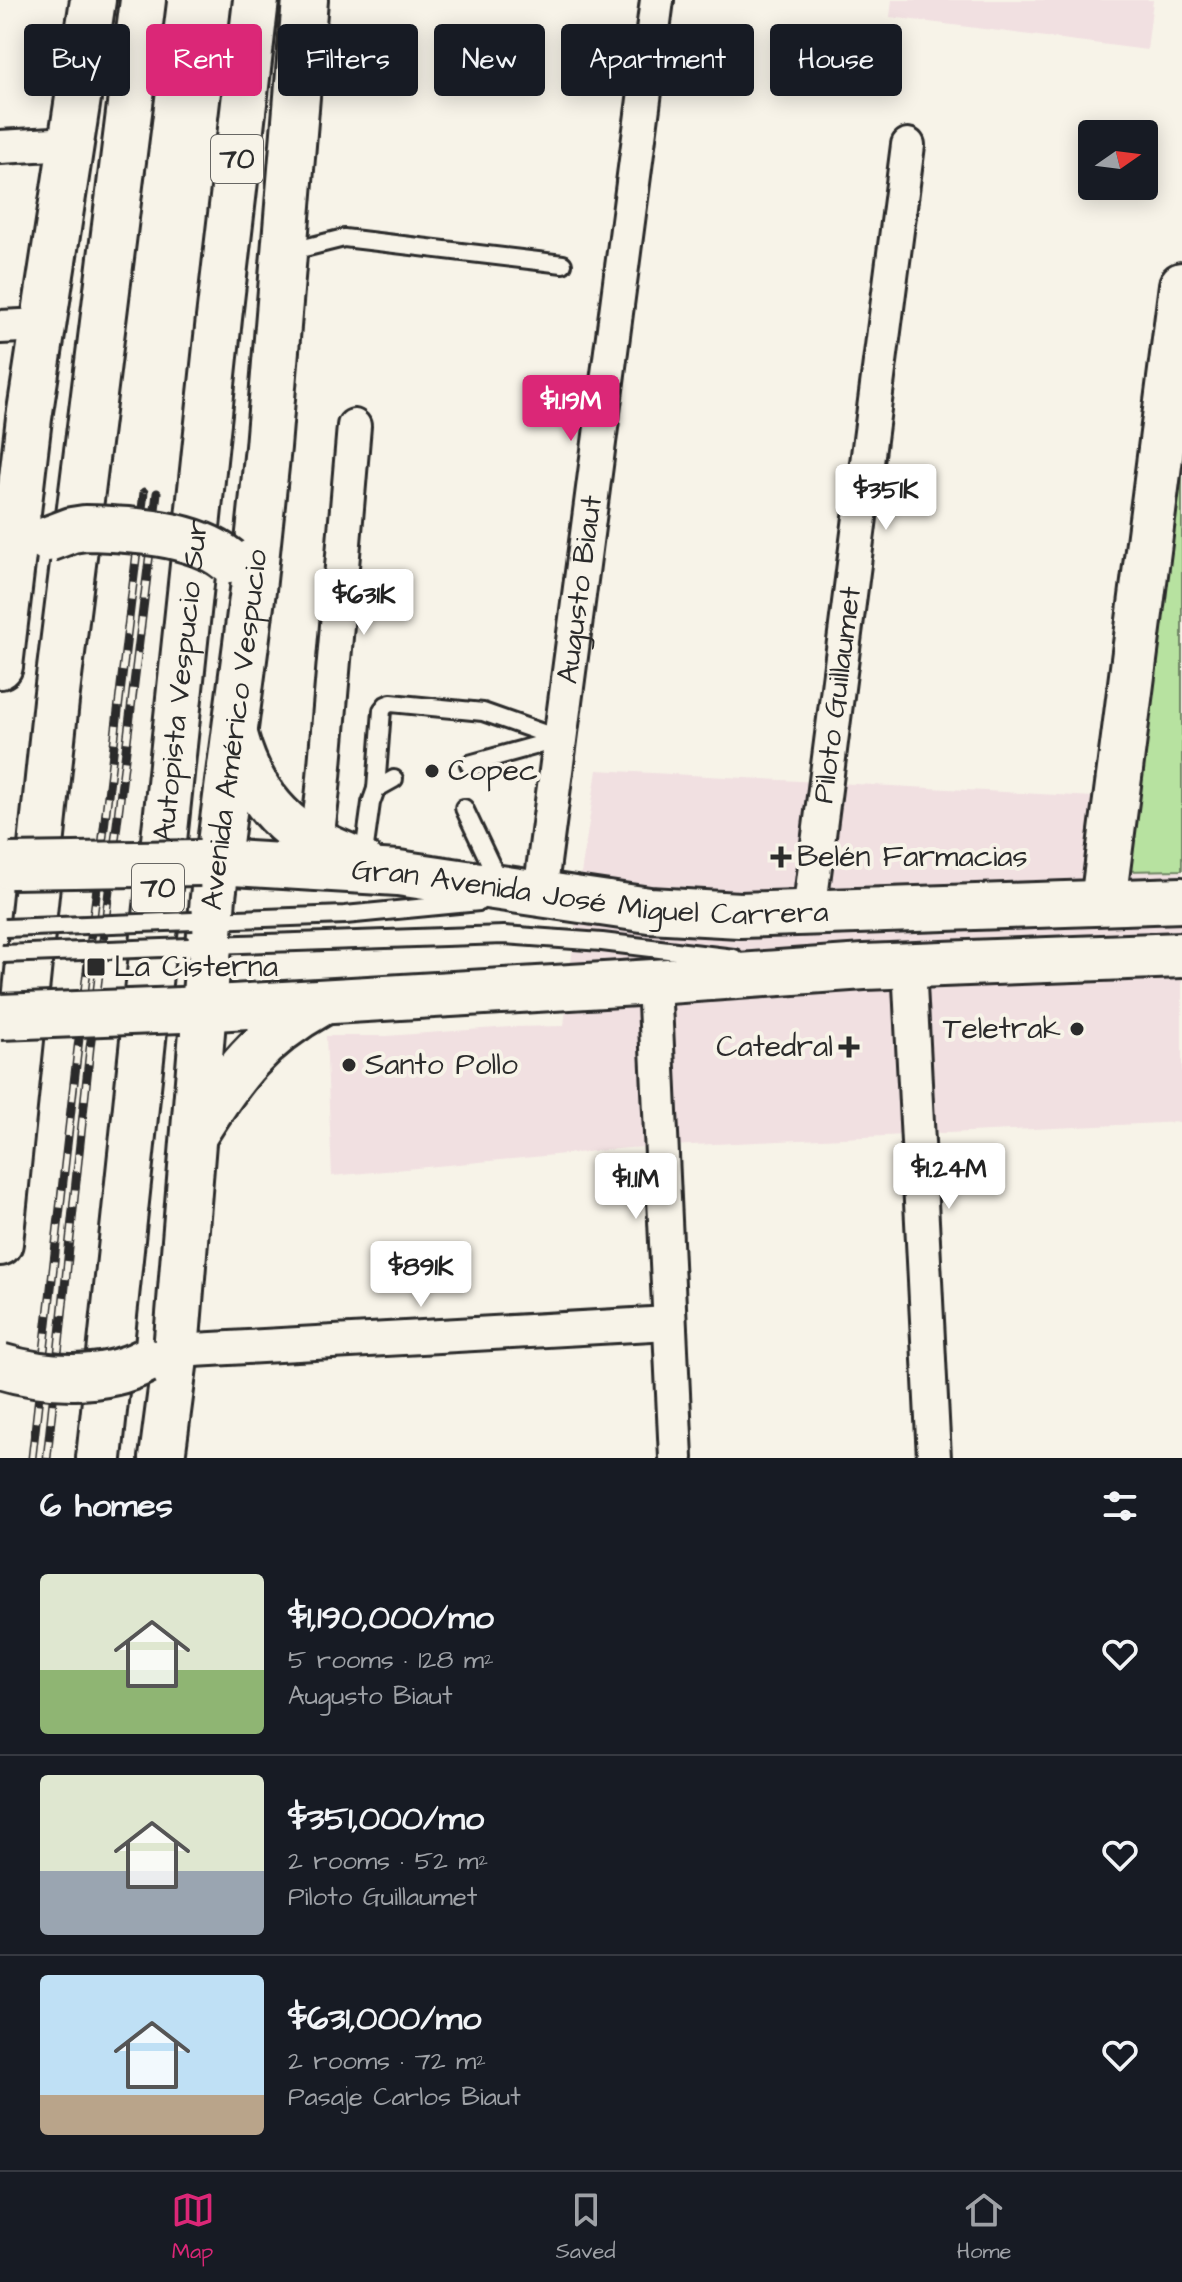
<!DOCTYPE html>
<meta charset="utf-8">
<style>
body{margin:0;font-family:"Architects Daughter",sans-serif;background:#242831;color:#f1f3f6;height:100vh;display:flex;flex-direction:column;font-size:30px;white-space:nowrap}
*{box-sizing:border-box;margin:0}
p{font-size:26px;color:#9ea1a6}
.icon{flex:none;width:44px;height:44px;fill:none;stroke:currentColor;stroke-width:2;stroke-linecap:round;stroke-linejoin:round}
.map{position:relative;height:1458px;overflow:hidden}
.drawer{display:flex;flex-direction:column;background:#171b24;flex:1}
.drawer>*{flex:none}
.top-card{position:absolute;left:24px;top:24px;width:1134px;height:72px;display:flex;gap:16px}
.needle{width:52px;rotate:76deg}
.controls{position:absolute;left:1078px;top:120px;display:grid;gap:16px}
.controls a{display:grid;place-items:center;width:80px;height:80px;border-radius:8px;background:#171b24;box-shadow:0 4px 20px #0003;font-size:40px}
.price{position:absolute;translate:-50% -68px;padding:0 18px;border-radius:8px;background:#fff;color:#222;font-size:26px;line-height:52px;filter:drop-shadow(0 2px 4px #0008)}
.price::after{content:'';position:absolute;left:50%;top:48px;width:24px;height:18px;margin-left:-12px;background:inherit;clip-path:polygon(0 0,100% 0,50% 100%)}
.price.selected{background:#db2777;color:#fff}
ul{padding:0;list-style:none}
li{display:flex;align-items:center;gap:24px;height:200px;padding:0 40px}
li+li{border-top:2px solid #363941}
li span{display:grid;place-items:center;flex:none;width:224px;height:160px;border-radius:8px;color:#555}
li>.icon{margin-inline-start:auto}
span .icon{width:96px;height:96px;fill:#fffc;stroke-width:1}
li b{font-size:34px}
h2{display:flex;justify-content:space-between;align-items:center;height:96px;padding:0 40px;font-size:34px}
.pill{padding:0 28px;border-radius:8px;background:#171b24;box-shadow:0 4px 20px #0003;font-size:28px;line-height:72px}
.pill.selected{background:#db2777;color:#fff}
.tabs{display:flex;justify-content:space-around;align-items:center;height:112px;border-top:2px solid #363941;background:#171b24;font-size:22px;color:#9ea1a6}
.tabs a{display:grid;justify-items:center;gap:4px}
.tabs .selected{color:#db2777}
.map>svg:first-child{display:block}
.built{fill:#f1e0e1}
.green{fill:#b7e2a0;stroke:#718666;stroke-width:2}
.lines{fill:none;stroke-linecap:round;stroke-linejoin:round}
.lane-casing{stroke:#2b2b2b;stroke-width:22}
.street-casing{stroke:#2b2b2b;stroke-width:38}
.secondary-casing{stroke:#2b2b2b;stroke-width:50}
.primary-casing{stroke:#2b2b2b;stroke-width:50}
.highway-casing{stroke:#2b2b2b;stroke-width:50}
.lane{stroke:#f7f3e8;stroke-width:16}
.street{stroke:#f7f3e8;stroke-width:32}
.secondary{stroke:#f7f3e8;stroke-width:44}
.primary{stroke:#f7f3e8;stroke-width:44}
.highway{stroke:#f7f3e8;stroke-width:44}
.rail-casing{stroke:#2b2b2b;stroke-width:9}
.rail{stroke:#f7f3e8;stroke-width:6;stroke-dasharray:18;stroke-linecap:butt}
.lane-bridge-casing{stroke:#2b2b2b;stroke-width:22;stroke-linecap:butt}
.primary-bridge-casing{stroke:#2b2b2b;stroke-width:50;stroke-linecap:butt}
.lane-bridge{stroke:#f7f3e8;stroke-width:16}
.primary-bridge{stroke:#f7f3e8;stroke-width:44}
.poi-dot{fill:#2b2b2b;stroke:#f7f3e8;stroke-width:3}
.labels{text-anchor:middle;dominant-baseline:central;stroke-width:8;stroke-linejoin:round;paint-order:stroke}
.shield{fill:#f7f3e8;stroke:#686764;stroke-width:2}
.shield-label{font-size:28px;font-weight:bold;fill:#2b2b2b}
.street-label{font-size:30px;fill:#2b2b2b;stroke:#f7f3e8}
.poi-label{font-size:30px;fill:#2b2b2b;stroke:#f7f3e8;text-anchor:start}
</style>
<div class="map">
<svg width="1182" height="1458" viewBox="0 0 1182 1458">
<rect width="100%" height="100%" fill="#f7f3e8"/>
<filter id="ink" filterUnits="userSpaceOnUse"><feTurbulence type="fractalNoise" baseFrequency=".0125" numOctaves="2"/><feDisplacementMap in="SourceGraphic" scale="16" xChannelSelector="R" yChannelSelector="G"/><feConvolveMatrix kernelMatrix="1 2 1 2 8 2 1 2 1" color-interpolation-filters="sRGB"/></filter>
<g filter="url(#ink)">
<g class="built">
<path d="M892 0H1153L1147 50 890 17Z"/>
<path d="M597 770 1132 799 1123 870H1182V1122L628 1148 332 1176 326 1036H386L510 1027 564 1026 581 874Z"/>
</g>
<path class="green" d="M1182 412V870L1123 871Z"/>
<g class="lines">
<g class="lane-casing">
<g id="lane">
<path d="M288 252 344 238 563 264"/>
<path d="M469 764 560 739"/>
<path d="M376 789 382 710 386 705 391 703 483 712 560 739"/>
<path d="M464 808 499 882"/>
<path d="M363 861 371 803 376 789 394 779"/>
<path d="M211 920 345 915 479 902"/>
<path d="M211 945 504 935 602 942 734 958"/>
</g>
</g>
<g class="street-casing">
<g id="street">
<path d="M0 147 71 143"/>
<path d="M0 327 43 325"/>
<path d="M317 842 323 789 354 426"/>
<path id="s1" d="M540 893 657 0"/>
<path id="s2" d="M809 913 908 145"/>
<path d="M909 965 934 1458"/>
<path d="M654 982 676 1458"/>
<path d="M176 1351 669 1323"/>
</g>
</g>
<g class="secondary-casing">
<path id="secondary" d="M1103 902 1182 285"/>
</g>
<g class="primary-casing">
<g id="primary">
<path d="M0 666 29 418 93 0"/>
<path d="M235 735C245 772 264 806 294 829 314 843 339 852 361 862"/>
<path id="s3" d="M200 863 217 862 398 873 649 910 740 915 1182 900"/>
<path d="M181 1010 654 982 864 967 1182 955"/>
<path d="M195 1134C231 1076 260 1037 320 1004"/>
<path id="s4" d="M162 1458 176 1351 213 897 253 590 268 447 305 0"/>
</g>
</g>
<g class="highway-casing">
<g id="highway">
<path d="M0 1243 56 701 143 0"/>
<path id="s5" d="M99 1458 219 318 256 0"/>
</g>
</g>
<use href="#lane" class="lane"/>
<use href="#street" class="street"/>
<use href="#secondary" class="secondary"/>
<use href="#primary" class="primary"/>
<use href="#highway" class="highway"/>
<g class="rail-casing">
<g id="rail">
<path d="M32 1458 78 1047 144 492"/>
<path d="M47 1458 90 1048 157 493"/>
</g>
</g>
<use href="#rail" class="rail"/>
<g class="lane-bridge-casing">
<g id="lane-bridge">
<path d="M5 928 193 921"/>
<path d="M2 954 189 947"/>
</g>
</g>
<g class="primary-bridge-casing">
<g id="primary-bridge">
<path d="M48 539 72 530 85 528C128 529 194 532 228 560"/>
<path d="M10 866 200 863"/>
<path d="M0 1017 181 1010"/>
<path d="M0 1366C45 1380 103 1383 145 1361"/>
</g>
</g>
<use href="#lane-bridge" class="lane-bridge"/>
<use href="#primary-bridge" class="primary-bridge"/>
</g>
</g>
<g class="poi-dot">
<circle cx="432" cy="771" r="8"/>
<path d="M777 845h8v8h8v8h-8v8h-8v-8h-8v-8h8z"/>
<rect x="86" y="957" width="20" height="20" rx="4"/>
<circle cx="1077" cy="1029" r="8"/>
<path d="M845 1035h8v8h8v8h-8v8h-8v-8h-8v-8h8z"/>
<circle cx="349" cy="1065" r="8"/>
</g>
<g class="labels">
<g class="shield">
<rect x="211" y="135" width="52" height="48" rx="6"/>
<rect x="132" y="864" width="52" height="48" rx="6"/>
</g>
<g class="shield-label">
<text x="237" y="159">70</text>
<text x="158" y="888">70</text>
</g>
<g class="street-label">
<text stroke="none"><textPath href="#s1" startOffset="306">Augusto Biaut</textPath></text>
<text stroke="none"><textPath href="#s5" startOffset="782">Autopista Vespucio Sur</textPath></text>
<text stroke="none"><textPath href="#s2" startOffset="220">Piloto Guillaumet</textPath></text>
<text stroke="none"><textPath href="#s4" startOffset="732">Avenida Américo Vespucio</textPath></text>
<text stroke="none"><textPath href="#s3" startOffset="392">Gran Avenida José Miguel Carrera</textPath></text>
</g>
<g class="poi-label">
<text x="448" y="771">Copec</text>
<text x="797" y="857">Belén Farmacias</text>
<text x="114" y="967">La Cisterna</text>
<text x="1061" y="1029" text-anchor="end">Teletrak</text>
<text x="833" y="1047" text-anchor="end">Catedral</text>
<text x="365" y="1065">Santo Pollo</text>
</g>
</g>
</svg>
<div class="controls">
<a><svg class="needle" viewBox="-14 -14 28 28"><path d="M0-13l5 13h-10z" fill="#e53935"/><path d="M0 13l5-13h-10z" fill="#9ea1a6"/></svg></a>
</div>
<b class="price selected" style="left:571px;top:443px">$1.19M</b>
<b class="price" style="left:886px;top:532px">$351K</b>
<b class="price" style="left:364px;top:637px">$631K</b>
<b class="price" style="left:949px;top:1211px">$1.24M</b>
<b class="price" style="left:636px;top:1221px">$1.1M</b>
<b class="price" style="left:421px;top:1309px">$891K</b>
<div class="top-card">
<a class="pill">Buy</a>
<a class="pill selected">Rent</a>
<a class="pill">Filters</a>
<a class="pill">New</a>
<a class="pill">Apartment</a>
<a class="pill">House</a>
</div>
</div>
<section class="drawer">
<h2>6 homes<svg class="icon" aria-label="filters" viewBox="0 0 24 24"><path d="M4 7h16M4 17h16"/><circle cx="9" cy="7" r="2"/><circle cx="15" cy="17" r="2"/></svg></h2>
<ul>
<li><span style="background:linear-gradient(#dfe7d0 60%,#8fb573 0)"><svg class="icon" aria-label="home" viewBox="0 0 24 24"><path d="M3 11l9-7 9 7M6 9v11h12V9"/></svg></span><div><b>$1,190,000/mo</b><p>5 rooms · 128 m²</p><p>Augusto Biaut</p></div><svg class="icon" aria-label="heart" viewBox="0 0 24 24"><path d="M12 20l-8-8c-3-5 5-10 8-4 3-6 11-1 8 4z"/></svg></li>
<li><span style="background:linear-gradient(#dfe7d0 60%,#9aa5b1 0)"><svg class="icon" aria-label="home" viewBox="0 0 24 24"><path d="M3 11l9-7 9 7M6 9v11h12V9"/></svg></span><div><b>$351,000/mo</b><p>2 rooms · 52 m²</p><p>Piloto Guillaumet</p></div><svg class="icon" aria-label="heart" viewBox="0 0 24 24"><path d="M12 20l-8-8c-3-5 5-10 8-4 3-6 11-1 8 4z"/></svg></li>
<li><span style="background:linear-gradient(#bfe0f5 75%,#b9a48a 0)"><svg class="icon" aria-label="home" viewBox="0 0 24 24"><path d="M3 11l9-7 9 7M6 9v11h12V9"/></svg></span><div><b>$631,000/mo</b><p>2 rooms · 72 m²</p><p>Pasaje Carlos Biaut</p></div><svg class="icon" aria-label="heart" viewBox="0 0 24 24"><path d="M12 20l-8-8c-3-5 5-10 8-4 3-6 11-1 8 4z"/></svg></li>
</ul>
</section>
<nav class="tabs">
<a class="selected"><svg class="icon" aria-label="map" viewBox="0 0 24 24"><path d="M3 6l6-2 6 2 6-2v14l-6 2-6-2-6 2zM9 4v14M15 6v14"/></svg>Map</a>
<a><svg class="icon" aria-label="saved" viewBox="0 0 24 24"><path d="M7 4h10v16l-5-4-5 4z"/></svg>Saved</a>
<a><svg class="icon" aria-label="home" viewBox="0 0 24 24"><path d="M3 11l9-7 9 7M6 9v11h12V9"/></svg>Home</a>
</nav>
